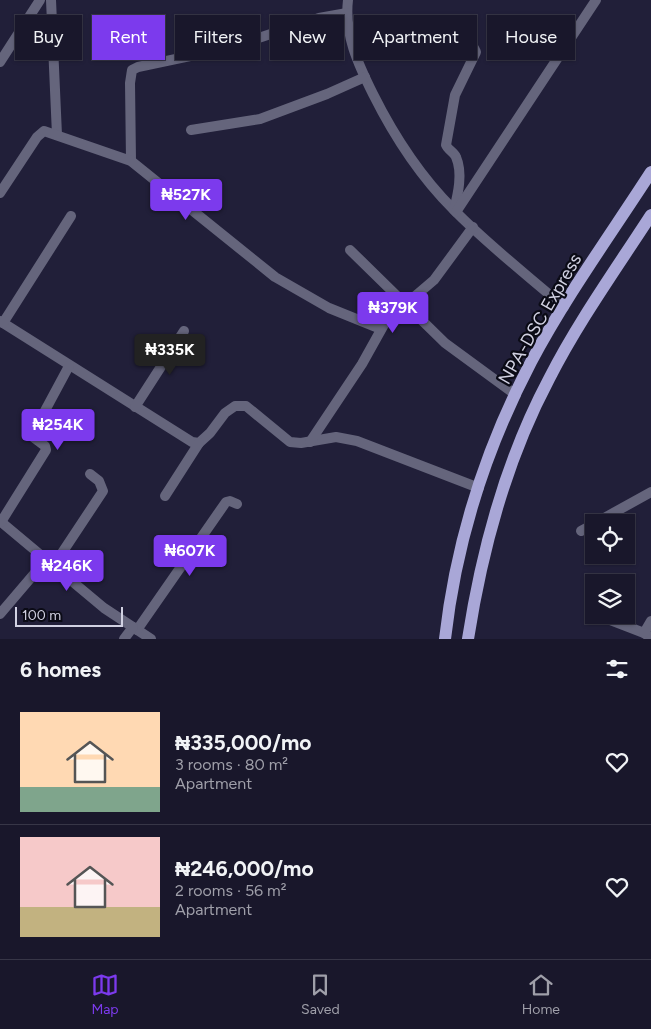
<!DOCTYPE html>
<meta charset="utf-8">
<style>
body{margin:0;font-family:Figtree,sans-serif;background:#262437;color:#f1f3f6;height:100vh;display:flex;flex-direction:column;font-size:19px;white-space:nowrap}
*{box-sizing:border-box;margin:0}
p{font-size:16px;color:#9f9fa9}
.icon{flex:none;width:28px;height:28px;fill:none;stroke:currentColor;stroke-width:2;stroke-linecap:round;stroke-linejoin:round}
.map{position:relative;height:639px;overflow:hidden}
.details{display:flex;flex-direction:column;background:#19172b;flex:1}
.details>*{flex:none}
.top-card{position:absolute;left:15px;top:15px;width:621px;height:45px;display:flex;gap:10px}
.fabs{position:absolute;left:585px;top:514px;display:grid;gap:10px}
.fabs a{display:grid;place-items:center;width:50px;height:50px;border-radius:0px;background:#19172b;box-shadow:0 1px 4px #0004,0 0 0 1px #373647;font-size:25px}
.scale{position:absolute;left:15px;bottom:12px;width:108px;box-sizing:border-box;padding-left:5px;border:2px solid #d1d1e2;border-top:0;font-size:14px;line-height:18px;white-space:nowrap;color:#d1d1e2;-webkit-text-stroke:4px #0b0b16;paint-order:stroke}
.price{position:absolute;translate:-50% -42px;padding:0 11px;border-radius:5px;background:#7c3aed;color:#fff;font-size:16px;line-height:32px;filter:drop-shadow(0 1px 2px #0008)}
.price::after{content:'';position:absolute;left:50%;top:30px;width:15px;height:11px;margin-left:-8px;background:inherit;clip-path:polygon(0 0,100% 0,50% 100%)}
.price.selected{background:#222;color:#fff}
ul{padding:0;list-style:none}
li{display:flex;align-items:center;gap:15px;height:125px;padding:0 20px}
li+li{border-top:1px solid #373647}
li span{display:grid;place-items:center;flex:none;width:140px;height:100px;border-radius:0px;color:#555}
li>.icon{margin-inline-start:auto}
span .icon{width:60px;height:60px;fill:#fffc;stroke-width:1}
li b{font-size:21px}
h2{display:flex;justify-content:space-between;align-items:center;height:60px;padding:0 20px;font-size:21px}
.pill{padding:0 18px;border-radius:0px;background:#19172b;box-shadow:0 1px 4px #0004,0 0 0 1px #373647;font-size:18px;line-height:45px}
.pill.selected{background:#7c3aed;color:#fff}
.dock{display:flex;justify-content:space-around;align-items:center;height:70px;border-top:1px solid #373647;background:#19172b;font-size:14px;color:#9f9fa9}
.dock a{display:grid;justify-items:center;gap:2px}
.dock .selected{color:#7c3aed}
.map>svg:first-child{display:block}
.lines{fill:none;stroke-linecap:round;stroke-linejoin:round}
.minor{stroke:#65657c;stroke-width:10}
.major{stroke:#a9a7d7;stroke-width:12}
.labels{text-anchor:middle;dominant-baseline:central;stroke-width:4.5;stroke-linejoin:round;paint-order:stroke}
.street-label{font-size:18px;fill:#d1d1e2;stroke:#0b0b16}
</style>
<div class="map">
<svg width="651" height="639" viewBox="0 0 651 639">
<rect width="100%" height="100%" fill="#211f39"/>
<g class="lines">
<g class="minor">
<path d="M51 0 57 135"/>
<path d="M348 0C344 34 358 64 373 94 394 136 419 175 453 209 487 244 527 275 564 307"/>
<path d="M441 28 474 48 476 52 455 95 446 145C448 150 454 152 456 157 463 173 458 194 454 210"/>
<path d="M0 62 40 0"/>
<path d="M191 130 260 119 327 94 365 77"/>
<path d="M131 161 130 83 132 70 138 67 228 48 319 18 347 13"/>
<path d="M0 193 37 137 44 131 131 161 275 277 329 308 381 329"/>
<path d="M456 212 596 0"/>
<path d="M350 250 445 343 516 395"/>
<path d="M0 321 192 442 199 443 210 433 225 413 235 406H246L290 442 301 443 336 437 357 441 479 488"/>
<path d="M3 323 71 216"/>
<path d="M135 407 184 331"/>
<path d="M310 442 362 364 386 321 434 280 473 227"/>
<path d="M165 496 199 443"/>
<path d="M0 521 104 608 151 639"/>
<path d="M1 522 46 450 45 446 33 437V433L69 366"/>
<path d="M597 522 651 492"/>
<path d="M581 531 594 524"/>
<path d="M54 565 103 491 99 481 90 474"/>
<path d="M0 614 46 560"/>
<path d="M600 616 644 633 651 638"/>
<path d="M137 630 226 502 230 501 237 504"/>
<path d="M644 633 651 621"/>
<path d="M124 639 133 627"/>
</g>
<g class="major">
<path d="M445 639C456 542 486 448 531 362 566 296 611 234 651 172"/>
<path d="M468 639C482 549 506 460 549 379 578 322 616 269 651 215"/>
</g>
</g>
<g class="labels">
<g class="street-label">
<text transform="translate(540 319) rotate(-60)">NPA-DSC Express</text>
</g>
</g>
</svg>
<div class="fabs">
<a><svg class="icon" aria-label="locate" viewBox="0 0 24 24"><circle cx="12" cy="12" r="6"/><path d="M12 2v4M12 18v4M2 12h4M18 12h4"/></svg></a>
<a><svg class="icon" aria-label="layers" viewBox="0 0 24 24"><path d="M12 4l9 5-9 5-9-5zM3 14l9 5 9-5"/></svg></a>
</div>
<div class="scale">100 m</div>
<b class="price" style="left:186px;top:221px">₦527K</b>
<b class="price" style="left:393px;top:334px">₦379K</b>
<b class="price selected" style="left:170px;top:376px">₦335K</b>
<b class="price" style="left:58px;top:451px">₦254K</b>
<b class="price" style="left:190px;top:577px">₦607K</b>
<b class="price" style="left:67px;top:592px">₦246K</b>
<div class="top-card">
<a class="pill">Buy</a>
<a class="pill selected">Rent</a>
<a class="pill">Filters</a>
<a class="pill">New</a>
<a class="pill">Apartment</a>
<a class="pill">House</a>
</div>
</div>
<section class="details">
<h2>6 homes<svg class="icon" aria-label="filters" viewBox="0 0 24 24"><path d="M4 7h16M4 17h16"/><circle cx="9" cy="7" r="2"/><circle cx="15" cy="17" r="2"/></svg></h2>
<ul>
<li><span style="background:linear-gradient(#ffd9b3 75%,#7fa58c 0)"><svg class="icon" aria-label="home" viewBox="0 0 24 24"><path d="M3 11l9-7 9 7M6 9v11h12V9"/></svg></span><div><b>₦335,000/mo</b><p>3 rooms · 80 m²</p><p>Apartment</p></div><svg class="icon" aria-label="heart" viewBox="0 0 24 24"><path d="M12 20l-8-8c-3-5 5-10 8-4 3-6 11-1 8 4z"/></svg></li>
<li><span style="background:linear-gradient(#f6c9c9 70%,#c2b280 0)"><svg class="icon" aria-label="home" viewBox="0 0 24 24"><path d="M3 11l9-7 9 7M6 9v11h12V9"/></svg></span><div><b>₦246,000/mo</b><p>2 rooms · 56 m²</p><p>Apartment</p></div><svg class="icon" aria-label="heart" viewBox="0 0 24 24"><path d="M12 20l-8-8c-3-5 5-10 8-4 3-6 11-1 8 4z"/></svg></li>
</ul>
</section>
<nav class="dock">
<a class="selected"><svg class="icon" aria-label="map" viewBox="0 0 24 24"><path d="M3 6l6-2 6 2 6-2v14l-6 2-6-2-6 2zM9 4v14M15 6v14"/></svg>Map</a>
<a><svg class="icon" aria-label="saved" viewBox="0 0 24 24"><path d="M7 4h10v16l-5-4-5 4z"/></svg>Saved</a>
<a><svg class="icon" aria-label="home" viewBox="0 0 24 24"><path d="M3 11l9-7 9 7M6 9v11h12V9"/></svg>Home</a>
</nav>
